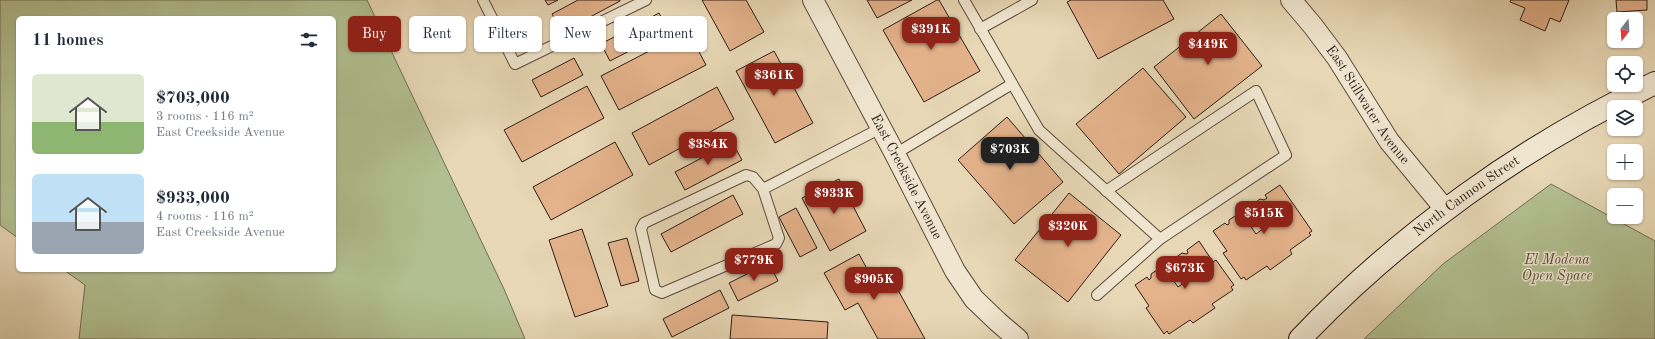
<!DOCTYPE html>
<meta charset="utf-8">
<style>
body{margin:0;font-family:"Old Standard TT",serif;background:#f6f6f7;color:#1f2937;height:100vh;display:flex;flex-direction:column;font-size:15px;white-space:nowrap}
*{box-sizing:border-box;margin:0}
p{font-size:13px;color:#747a83}
.icon{flex:none;width:22px;height:22px;fill:none;stroke:currentColor;stroke-width:2;stroke-linecap:round;stroke-linejoin:round}
.map{position:relative;flex:1;overflow:hidden}
.details{position:absolute;left:16px;top:16px;width:320px;height:256px;display:flex;flex-direction:column;background:#fff;border-radius:6px;box-shadow:0 1px 3px #0004}
.details>*{flex:none}
.banner{position:absolute;left:348px;top:16px;width:380px;height:36px;display:flex;gap:8px}
.needle{width:26px;rotate:197deg}
.controls{position:absolute;left:1607px;top:12px;display:grid;gap:8px}
.controls a{display:grid;place-items:center;width:36px;height:36px;border-radius:6px;background:#fff;box-shadow:0 1px 3px #0004;font-size:20px}
.price{position:absolute;translate:-50% -34px;padding:0 9px;border-radius:8px;background:#8f2418;color:#fff;font-size:13px;line-height:26px;filter:drop-shadow(0 1px 2px #0008)}
.price::after{content:'';position:absolute;left:50%;top:24px;width:12px;height:9px;margin-left:-6px;background:inherit;clip-path:polygon(0 0,100% 0,50% 100%)}
.price.active{background:#222;color:#fff}
ul{padding:0;list-style:none}
li{display:flex;align-items:center;gap:12px;height:100px;padding:0 16px}
li span{display:grid;place-items:center;flex:none;width:112px;height:80px;border-radius:6px;color:#555}
li>.icon{margin-inline-start:auto}
span .icon{width:48px;height:48px;fill:#fffc;stroke-width:1}
li b{font-size:17px}
h2{display:flex;justify-content:space-between;align-items:center;height:48px;padding:0 16px;font-size:17px}
.pill{padding:0 14px;border-radius:6px;background:#fff;box-shadow:0 1px 3px #0004;font-size:14px;line-height:36px}
.pill.active{background:#8f2418;color:#fff}
.map>svg:first-child{display:block}
.green{fill:#b2c091;stroke:#706e54}
.building{fill:#e4b38c;stroke:#2d1d17}
.lines{fill:none;stroke-linecap:round;stroke-linejoin:round}
.service-casing{stroke:#5c4c3f;stroke-width:12}
.minor-casing{stroke:#5c4c3f;stroke-width:22}
.secondary-casing{stroke:#2d1d17;stroke-width:24}
.service{stroke:#f0e6d0;stroke-width:10}
.minor{stroke:#f0e6d0;stroke-width:20}
.secondary{stroke:#f0e6d0;stroke-width:22}
.labels{text-anchor:middle;dominant-baseline:central;stroke-width:3;stroke-linejoin:round;paint-order:stroke}
.street-label{font-size:14px;fill:#2d1d17;stroke:#f0e6d0}
.park-label{font-size:14px;font-style:italic;fill:#554e3c;stroke:#f0e6d0}
</style>
<div class="map">
<svg width="1655" height="339" viewBox="0 0 1655 339">
<rect width="100%" height="100%" fill="#e8d8b6"/>
<filter id="stains"><feTurbulence type="fractalNoise" baseFrequency=".005" numOctaves="4"/><feColorMatrix values="0 0 0 0 .2 0 0 0 0 .09 0 0 0 0 .02 0 0 0 .5 -.17"/></filter>
<radialGradient id="worn" r=".72"><stop offset=".6" stop-color="#630" stop-opacity="0"/><stop offset="1" stop-color="#630" stop-opacity=".3"/></radialGradient>
<g class="green">
<path d="M0 0H367L504 289 525 339H79L85 285 64 270H334V18H18V238L0 225Z"/>
<path d="M1551 184 1655 241V339H1364L1443 264Z"/>
</g>
<g class="building">
<path d="M545 0H558L548 5Z"/>
<path d="M578 0H620V1L562 32 552 14Z"/>
<path d="M702 0H746L764 32 730 51Z"/>
<path d="M867 0H912L877 18Z"/>
<path d="M937 0H939L980 71 924 102 883 30Z"/>
<path d="M1071 0H1163L1174 19 1098 59 1067 2Z"/>
<path d="M1511 0H1569L1560 22 1550 18 1545 31 1520 20 1525 8 1510 2Z"/>
<path d="M1616 0H1647V10L1617 12Z"/>
<path d="M659 13 668 31 610 61 601 44Z"/>
<path d="M1221 14 1262 66 1194 119 1154 67Z"/>
<path d="M688 31 706 65 619 110 601 76Z"/>
<path d="M774 51 813 123 775 143 736 71Z"/>
<path d="M574 58 583 75 541 97 532 80Z"/>
<path d="M1143 68 1186 117 1119 174 1076 124Z"/>
<path d="M587 86 604 118 522 162 504 130Z"/>
<path d="M717 87 734 119 649 165 632 133Z"/>
<path d="M1007 117 1063 182 1014 224 958 160Z"/>
<path d="M615 142 633 175 551 220 533 187Z"/>
<path d="M732 142 742 160 685 190 675 172Z"/>
<path d="M839 179 866 231 830 251 802 198Z"/>
<path d="M1280 185 1312 231 1309 233 1311 235 1290 250 1292 254 1270 270 1267 266 1246 280 1244 277 1241 279 1223 253 1227 251 1213 231 1225 223 1227 225 1229 224V220L1241 212 1256 234 1264 228 1249 207 1260 199 1264 200 1267 198 1265 195Z"/>
<path d="M1069 193 1121 235 1068 302 1015 260Z"/>
<path d="M733 195 743 214 671 252 661 234Z"/>
<path d="M796 208 817 248 800 257 779 217Z"/>
<path d="M582 229 608 306 575 317 549 240Z"/>
<path d="M627 238 639 281 621 286 608 243Z"/>
<path d="M1199 241 1213 262 1216 260 1234 285 1231 287 1233 290 1212 304 1215 308 1193 323 1190 320 1169 334 1167 331 1164 334 1146 308 1149 306 1135 285 1147 277 1149 280 1151 278V274L1163 266 1178 287 1185 282 1171 261 1182 253 1186 254 1188 253 1187 250Z"/>
<path d="M859 254 878 289 893 281 925 339H878L858 303 845 310 824 273Z"/>
<path d="M769 263 778 281 738 301 729 283Z"/>
<path d="M720 290 729 308 672 337 663 319Z"/>
<path d="M732 315 828 322 827 339H730Z"/>
</g>
<g class="lines">
<g class="service-casing">
<g id="service">
<path d="M483 0 515 64 646 0"/>
<path d="M964 0 1039 130 1160 239"/>
<path d="M980 29 1032 0"/>
<path d="M895 154 1012 84"/>
<path d="M763 189 779 238 776 244 662 293 655 290 641 229 644 223 746 175 753 177 763 189 881 128"/>
<path d="M1097 295 1160 239 1286 155 1256 91 1106 191"/>
</g>
</g>
<g class="minor-casing">
<g id="minor">
<path id="s1" d="M813 0 895 154 955 271 974 299 998 322 1018 339"/>
<path id="s2" d="M1291 0 1313 26 1337 58 1389 141 1445 209"/>
</g>
</g>
<g class="secondary-casing">
<g id="secondary">
<path id="s3" d="M1300 339C1401 233 1523 146 1655 83"/>
</g>
</g>
<use href="#service" class="service"/>
<use href="#minor" class="minor"/>
<use href="#secondary" class="secondary"/>
</g>
<g class="labels">
<g class="street-label">
<text stroke="none"><textPath href="#s2" startOffset="130">East Stillwater Avenue</textPath></text>
<text stroke="none"><textPath href="#s1" startOffset="200">East Creekside Avenue</textPath></text>
<text stroke="none"><textPath href="#s3" startOffset="220">North Cannon Street</textPath></text>
</g>
<g class="park-label">
<text x="1557" y="260">El Modena<tspan x="1557" dy="16">Open Space</tspan></text>
</g>
</g>
<rect width="100%" height="100%" filter="url(#stains)"/>
<rect width="100%" height="100%" fill="url(#worn)"/>
</svg>
<div class="controls">
<a><svg class="needle" viewBox="-14 -14 28 28"><path d="M0-13l5 13h-10z" fill="#e53935"/><path d="M0 13l5-13h-10z" fill="#747a83"/></svg></a>
<a><svg class="icon" aria-label="locate" viewBox="0 0 24 24"><circle cx="12" cy="12" r="6"/><path d="M12 2v4M12 18v4M2 12h4M18 12h4"/></svg></a>
<a><svg class="icon" aria-label="layers" viewBox="0 0 24 24"><path d="M12 4l9 5-9 5-9-5zM3 14l9 5 9-5"/></svg></a>
<a>+</a>
<a>−</a>
</div>
<b class="price" style="left:931px;top:51px">$391K</b>
<b class="price" style="left:1208px;top:66px">$449K</b>
<b class="price" style="left:774px;top:97px">$361K</b>
<b class="price" style="left:708px;top:166px">$384K</b>
<b class="price active" style="left:1010px;top:171px">$703K</b>
<b class="price" style="left:834px;top:215px">$933K</b>
<b class="price" style="left:1264px;top:235px">$515K</b>
<b class="price" style="left:1068px;top:248px">$320K</b>
<b class="price" style="left:754px;top:282px">$779K</b>
<b class="price" style="left:1185px;top:290px">$673K</b>
<b class="price" style="left:874px;top:301px">$905K</b>
<div class="banner">
<a class="pill active">Buy</a>
<a class="pill">Rent</a>
<a class="pill">Filters</a>
<a class="pill">New</a>
<a class="pill">Apartment</a>
</div>
<section class="details">
<h2>11 homes<svg class="icon" aria-label="filters" viewBox="0 0 24 24"><path d="M4 7h16M4 17h16"/><circle cx="9" cy="7" r="2"/><circle cx="15" cy="17" r="2"/></svg></h2>
<ul>
<li><span style="background:linear-gradient(#dfe7d0 60%,#8fb573 0)"><svg class="icon" aria-label="home" viewBox="0 0 24 24"><path d="M3 11l9-7 9 7M6 9v11h12V9"/></svg></span><div><b>$703,000</b><p>3 rooms · 116 m²</p><p>East Creekside Avenue</p></div></li>
<li><span style="background:linear-gradient(#bfe0f5 60%,#9aa5b1 0)"><svg class="icon" aria-label="home" viewBox="0 0 24 24"><path d="M3 11l9-7 9 7M6 9v11h12V9"/></svg></span><div><b>$933,000</b><p>4 rooms · 116 m²</p><p>East Creekside Avenue</p></div></li>
</ul>
</section>
</div>
